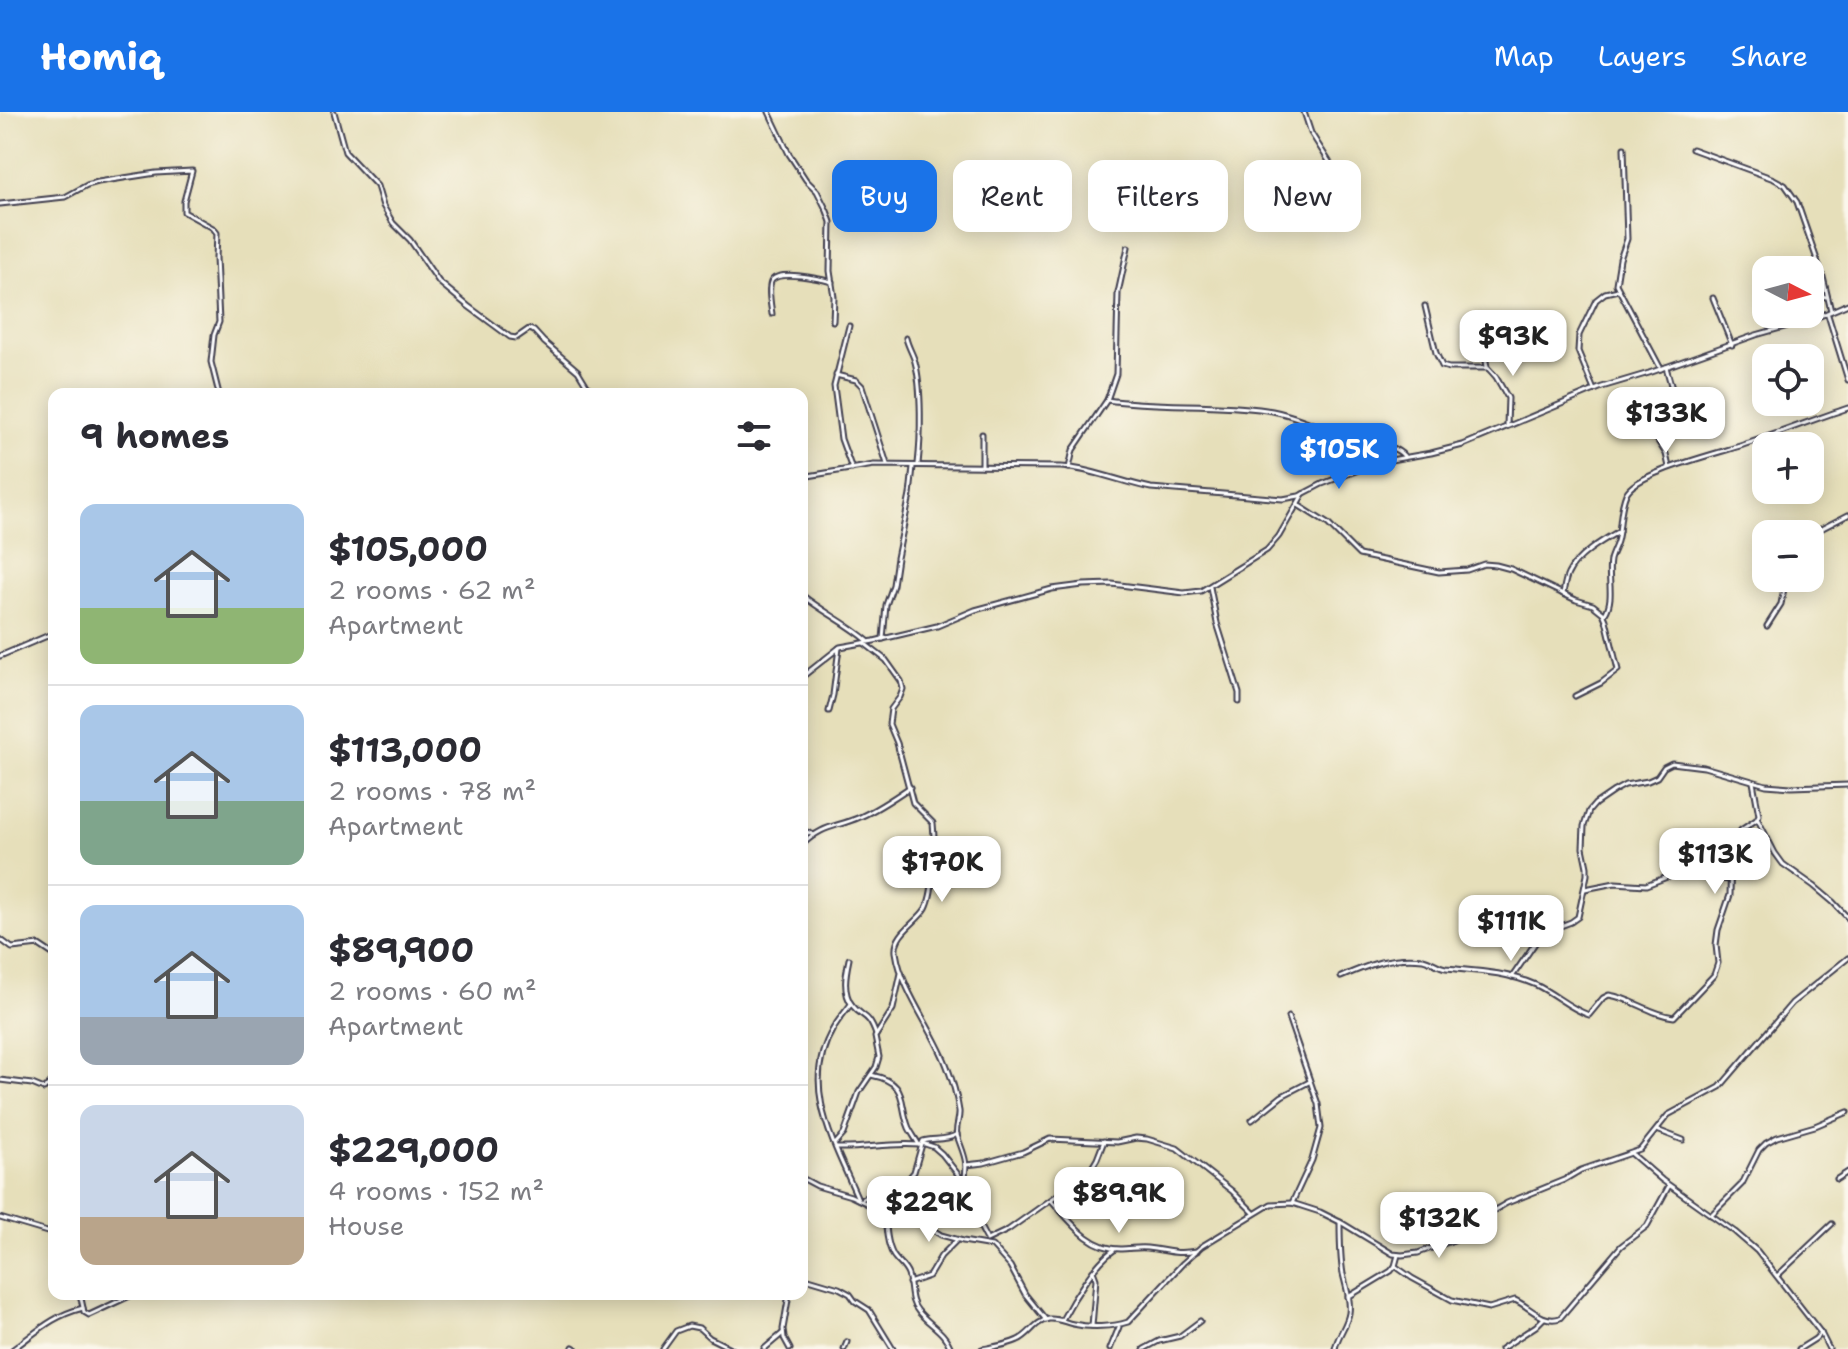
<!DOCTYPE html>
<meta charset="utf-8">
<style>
body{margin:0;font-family:"Shantell Sans",sans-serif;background:#f2f2f3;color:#2b2b33;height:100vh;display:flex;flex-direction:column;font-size:30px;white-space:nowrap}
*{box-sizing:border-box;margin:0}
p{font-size:26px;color:#7c7c81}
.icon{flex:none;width:44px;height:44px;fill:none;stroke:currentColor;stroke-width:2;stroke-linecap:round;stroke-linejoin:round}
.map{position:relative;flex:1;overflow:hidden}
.panel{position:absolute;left:48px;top:276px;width:760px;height:912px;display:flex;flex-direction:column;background:#fff;border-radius:16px;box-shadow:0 4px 20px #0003}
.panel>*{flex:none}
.hud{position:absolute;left:832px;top:48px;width:760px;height:72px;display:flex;gap:16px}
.needle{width:52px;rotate:96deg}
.fabs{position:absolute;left:1752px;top:144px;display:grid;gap:16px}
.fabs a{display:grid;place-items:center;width:72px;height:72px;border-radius:16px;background:#fff;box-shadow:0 4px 20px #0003;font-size:40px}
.price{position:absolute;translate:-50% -68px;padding:0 18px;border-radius:16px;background:#fff;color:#222;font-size:26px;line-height:52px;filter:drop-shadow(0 2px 4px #0008)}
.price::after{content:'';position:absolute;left:50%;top:48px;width:24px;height:18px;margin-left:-12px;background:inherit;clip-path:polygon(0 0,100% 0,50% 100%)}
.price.on{background:#1a73e8;color:#fff}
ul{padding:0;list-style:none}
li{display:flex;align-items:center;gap:24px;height:200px;padding:0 32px}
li+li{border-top:2px solid #e1e1e2}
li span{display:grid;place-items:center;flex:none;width:224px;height:160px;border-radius:16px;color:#555}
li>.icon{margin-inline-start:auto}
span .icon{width:96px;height:96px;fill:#fffc;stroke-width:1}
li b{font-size:34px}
h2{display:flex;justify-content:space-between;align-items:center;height:96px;padding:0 32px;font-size:34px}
.pill{padding:0 28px;border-radius:16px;background:#fff;box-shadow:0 4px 20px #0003;font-size:28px;line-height:72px}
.pill.on{background:#1a73e8;color:#fff}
header{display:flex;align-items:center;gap:48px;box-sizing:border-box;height:112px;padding:0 40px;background:#1a73e8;color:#fff}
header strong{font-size:38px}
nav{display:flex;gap:44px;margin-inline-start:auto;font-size:28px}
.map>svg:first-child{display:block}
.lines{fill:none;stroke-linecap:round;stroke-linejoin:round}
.street-casing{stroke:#3f3e4e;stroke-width:7}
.street{stroke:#fff;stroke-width:3}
</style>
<header>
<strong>Homiq</strong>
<nav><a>Map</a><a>Layers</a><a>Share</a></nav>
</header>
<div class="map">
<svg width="1848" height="1237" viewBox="0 0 1848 1237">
<rect width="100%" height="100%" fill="#fbf7ec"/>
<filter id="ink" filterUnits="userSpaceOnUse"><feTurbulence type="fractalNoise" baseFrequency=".0125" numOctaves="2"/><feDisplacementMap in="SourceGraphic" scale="16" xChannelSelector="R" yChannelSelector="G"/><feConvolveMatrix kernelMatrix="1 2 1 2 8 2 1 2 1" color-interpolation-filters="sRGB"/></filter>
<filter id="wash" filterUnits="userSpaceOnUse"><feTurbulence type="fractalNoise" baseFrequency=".006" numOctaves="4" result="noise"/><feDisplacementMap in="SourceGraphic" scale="32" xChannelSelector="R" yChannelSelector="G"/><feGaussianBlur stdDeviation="1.8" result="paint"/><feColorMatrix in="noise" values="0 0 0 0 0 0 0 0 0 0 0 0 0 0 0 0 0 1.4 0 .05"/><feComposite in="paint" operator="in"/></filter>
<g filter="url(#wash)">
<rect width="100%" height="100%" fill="#e6dfba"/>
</g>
<g filter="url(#ink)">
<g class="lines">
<g class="street-casing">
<g id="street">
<path d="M334 0 345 40 377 74 383 94 393 111 410 128 439 170 468 194 510 225 516 226 529 217 534 219 544 230 578 259 592 282"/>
<path d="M769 0 789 42 806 68 817 79 827 99 831 110 830 159 834 185 833 209"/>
<path d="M1304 0 1311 21 1330 51"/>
<path d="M1624 36 1627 127 1620 147 1616 172 1661 257"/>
<path d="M1692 37 1774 67 1785 73 1797 90 1823 165 1831 199"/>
<path d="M0 92 65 85 87 73 98 70 156 61 192 59 184 89V100L213 116 217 121 216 146 219 210 214 223 211 250 219 282"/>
<path d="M1810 183 1827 185"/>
<path d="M1713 186 1732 233"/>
<path d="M1425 194 1436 241 1442 254 1449 256H1487"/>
<path d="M772 202C771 194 767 175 772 168 781 158 820 167 832 170"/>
<path d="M1828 203 1848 268"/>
<path d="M849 214 834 274 841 327 852 357"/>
<path d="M1482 225 1487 255 1496 265 1508 286 1507 313"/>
<path d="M906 226C908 235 913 242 915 250 922 275 921 326 918 352"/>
<path d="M1666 255 1677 295C1674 305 1661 308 1655 317L1656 326 1666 342 1669 355"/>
<path d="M836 263 856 268 862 274 887 352"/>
<path d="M1594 278 1578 239 1579 223 1596 188 1605 181 1618 178"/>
<path d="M1107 288C1160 296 1214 290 1266 298 1295 302 1320 316 1348 325 1363 330 1395 332 1404 344"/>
<path d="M982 354V322"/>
<path d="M1069 356 1073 338 1107 288 1116 262 1118 181 1128 135"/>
<path d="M802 365 874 353 1061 355C1092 357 1121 370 1151 376L1283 387 1299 384 1322 372 1379 350 1431 341 1463 333 1602 275 1649 261 1756 223 1813 207 1848 192"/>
<path d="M1298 393 1328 412 1359 443 1439 460 1467 458 1484 452 1496 453 1511 457 1576 488 1593 493 1603 501 1606 508 1618 558 1601 571 1575 584"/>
<path d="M1810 426 1819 418 1848 403"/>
<path d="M1210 475 1217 511 1239 581V590"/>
<path d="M1563 482C1564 476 1565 468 1568 462 1576 444 1602 429 1619 419"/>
<path d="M802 483C823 500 847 511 868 529"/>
<path d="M1605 502C1615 486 1607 466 1610 448 1612 440 1617 433 1618 425 1621 411 1620 396 1626 382 1635 360 1725 340 1749 331 1782 320 1815 307 1848 296"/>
<path d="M1767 514 1781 492 1786 466"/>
<path d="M883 527 886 493 893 473 897 446 910 383 913 355"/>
<path d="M864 531 886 548 901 569 903 577 900 585 891 597 889 612 897 631 913 691 933 711C935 730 935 779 926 796 918 810 894 821 896 840 902 881 935 919 948 957 953 970 957 986 959 999 960 1007 955 1015 957 1023 963 1042 969 1048 964 1070"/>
<path d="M0 544 54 521"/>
<path d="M802 565 840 535 874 529 937 514 975 498 1052 477 1083 473 1112 472 1184 481 1201 479 1267 438 1279 424 1303 382"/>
<path d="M829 599 833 583 839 536"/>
<path d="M1758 708 1775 741 1783 752 1814 774 1833 790 1848 806"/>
<path d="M802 718 814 723"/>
<path d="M802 733C824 712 835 716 860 705 878 697 894 686 910 675"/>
<path d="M1585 777 1615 771 1646 773 1667 765 1685 763 1730 768"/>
<path d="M0 827 12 836 39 833 54 843"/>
<path d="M849 847C846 861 842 880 852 893 863 907 868 900 876 923"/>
<path d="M1341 865C1368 853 1393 843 1423 847 1432 849 1438 855 1446 856 1477 859 1507 860 1536 873 1555 882 1570 897 1589 903L1603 886 1609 883C1632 886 1651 903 1674 905L1714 863 1718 851 1716 833 1718 818 1730 783 1731 741 1736 725 1741 718 1756 708 1759 703 1753 670"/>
<path d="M1512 865 1542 821 1571 810 1578 805 1587 763V755L1583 736 1584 714 1589 699 1595 692 1614 679 1625 673 1648 669 1657 665 1664 655 1672 651 1704 655 1766 673 1791 675 1848 673"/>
<path d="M851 892C845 900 838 908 833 917 799 974 835 1033 858 1087"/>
<path d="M1288 905 1318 992 1321 1016 1312 1048 1292 1091"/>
<path d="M871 963C910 971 898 990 909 1016 912 1022 916 1027 919 1033"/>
<path d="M0 968 32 972 44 977 54 967"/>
<path d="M1252 1008 1282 984 1309 970"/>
<path d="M1657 1018 1683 1028"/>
<path d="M836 1031 844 1022 859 980 876 955 879 945 875 925 893 897 901 861"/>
<path d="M922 1031 934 1035 942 1042 964 1070 975 1105 986 1126"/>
<path d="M837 1036C865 1037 892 1030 920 1033"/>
<path d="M1632 1042 1662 1068 1735 1120 1757 1139 1821 1221 1829 1237"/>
<path d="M966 1053 984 1051 1023 1040 1050 1027 1117 1030 1136 1026 1147 1027 1177 1036 1232 1079 1254 1101"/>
<path d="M802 1066 817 1074 851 1084 876 1096 907 1103 918 1108 941 1123 963 1129 992 1134 1010 1154 1025 1182 1046 1208"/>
<path d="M1837 1067 1848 1060"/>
<path d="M862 1087 884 1075 908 1067 914 1060 923 1029C933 1026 948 1029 957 1022"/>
<path d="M1051 1088C1071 1110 1089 1137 1121 1137 1130 1137 1138 1135 1147 1136 1168 1138 1173 1143 1197 1139"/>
<path d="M885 1099C886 1112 886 1130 893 1143 897 1150 905 1154 908 1163 912 1175 909 1189 918 1199 929 1213 945 1219 951 1237"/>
<path d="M1711 1103 1742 1072 1759 1038 1766 1031 1777 1025 1815 1014 1848 1000"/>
<path d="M0 1106 54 1122"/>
<path d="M987 1128 1008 1118 1056 1084 1091 1057 1097 1047 1104 1029"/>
<path d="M1395 1154 1412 1166 1452 1188 1489 1196 1515 1188C1530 1195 1543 1212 1560 1206L1621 1134 1647 1114 1669 1074"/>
<path d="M1777 1164 1832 1112"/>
<path d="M802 1165 839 1176 850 1182 855 1189 869 1198 893 1237"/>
<path d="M909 1171 929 1164 941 1144 957 1128"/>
<path d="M80 1182 84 1200 89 1203 134 1182"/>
<path d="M789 1182 783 1217 784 1226 790 1237"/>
<path d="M1348 1185 1391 1159 1395 1154 1398 1143"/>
<path d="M1062 1208C1073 1187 1095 1151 1114 1138"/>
<path d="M1092 1214 1096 1167 1093 1159"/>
<path d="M573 1235 576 1237"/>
<path d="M13 1237C38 1219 52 1204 83 1196"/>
<path d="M663 1237 676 1219 689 1214 699 1216 710 1226 732 1237"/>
<path d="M764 1237 783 1221"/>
<path d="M844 1237 847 1230"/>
<path d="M982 1237C993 1235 1008 1233 1018 1228 1030 1223 1035 1209 1049 1207 1058 1206 1064 1210 1073 1212 1090 1216 1112 1215 1128 1210L1183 1151 1202 1134 1271 1092 1292 1091 1320 1100 1342 1111 1393 1142 1402 1143 1418 1141 1451 1129 1465 1123 1486 1103 1507 1091 1564 1068 1581 1058 1640 1038 1668 1003 1720 975 1792 891 1848 846"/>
<path d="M1110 1237 1119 1215"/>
<path d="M1144 1237 1159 1229 1180 1224 1200 1209"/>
<path d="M1335 1237C1337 1224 1347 1214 1349 1201 1351 1188 1346 1175 1343 1162 1340 1145 1340 1127 1340 1110"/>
<path d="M1501 1237 1536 1214 1544 1206"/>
<path d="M1799 1237 1815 1227 1821 1221"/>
</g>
</g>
<use href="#street" class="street"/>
</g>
</g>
</svg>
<div class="fabs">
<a><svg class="needle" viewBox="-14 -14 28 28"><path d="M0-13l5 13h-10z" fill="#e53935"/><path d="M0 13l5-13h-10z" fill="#7c7c81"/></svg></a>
<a><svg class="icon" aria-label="locate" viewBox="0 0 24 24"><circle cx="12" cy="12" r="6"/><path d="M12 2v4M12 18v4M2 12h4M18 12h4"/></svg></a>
<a>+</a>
<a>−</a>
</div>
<b class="price" style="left:1513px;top:266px">$93K</b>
<b class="price" style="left:1666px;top:343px">$133K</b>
<b class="price on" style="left:1339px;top:379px">$105K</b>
<b class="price" style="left:1715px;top:784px">$113K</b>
<b class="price" style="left:942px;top:792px">$170K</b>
<b class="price" style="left:1511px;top:851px">$111K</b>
<b class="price" style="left:1119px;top:1123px">$89.9K</b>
<b class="price" style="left:929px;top:1132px">$229K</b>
<b class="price" style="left:1439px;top:1148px">$132K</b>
<div class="hud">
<a class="pill on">Buy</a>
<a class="pill">Rent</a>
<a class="pill">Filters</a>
<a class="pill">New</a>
</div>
<section class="panel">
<h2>9 homes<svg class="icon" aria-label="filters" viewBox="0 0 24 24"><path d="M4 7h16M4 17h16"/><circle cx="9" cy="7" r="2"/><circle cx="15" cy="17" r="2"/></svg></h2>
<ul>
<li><span style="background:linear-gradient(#a9c7e8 65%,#8fb573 0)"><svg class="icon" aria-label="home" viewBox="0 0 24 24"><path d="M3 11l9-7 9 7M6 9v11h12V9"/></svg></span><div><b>$105,000</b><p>2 rooms · 62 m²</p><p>Apartment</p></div></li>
<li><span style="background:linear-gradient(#a9c7e8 60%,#7fa58c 0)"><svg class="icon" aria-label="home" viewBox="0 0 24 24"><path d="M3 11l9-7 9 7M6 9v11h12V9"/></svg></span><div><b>$113,000</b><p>2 rooms · 78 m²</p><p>Apartment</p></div></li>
<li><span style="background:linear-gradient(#a9c7e8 70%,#9aa5b1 0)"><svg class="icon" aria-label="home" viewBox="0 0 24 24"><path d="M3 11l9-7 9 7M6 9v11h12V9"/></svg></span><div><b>$89,900</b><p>2 rooms · 60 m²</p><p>Apartment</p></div></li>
<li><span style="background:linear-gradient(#c9d6e8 70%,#b9a48a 0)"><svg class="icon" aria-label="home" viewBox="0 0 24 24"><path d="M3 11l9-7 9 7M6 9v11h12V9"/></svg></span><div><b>$229,000</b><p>4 rooms · 152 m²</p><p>House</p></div></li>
</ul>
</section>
</div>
